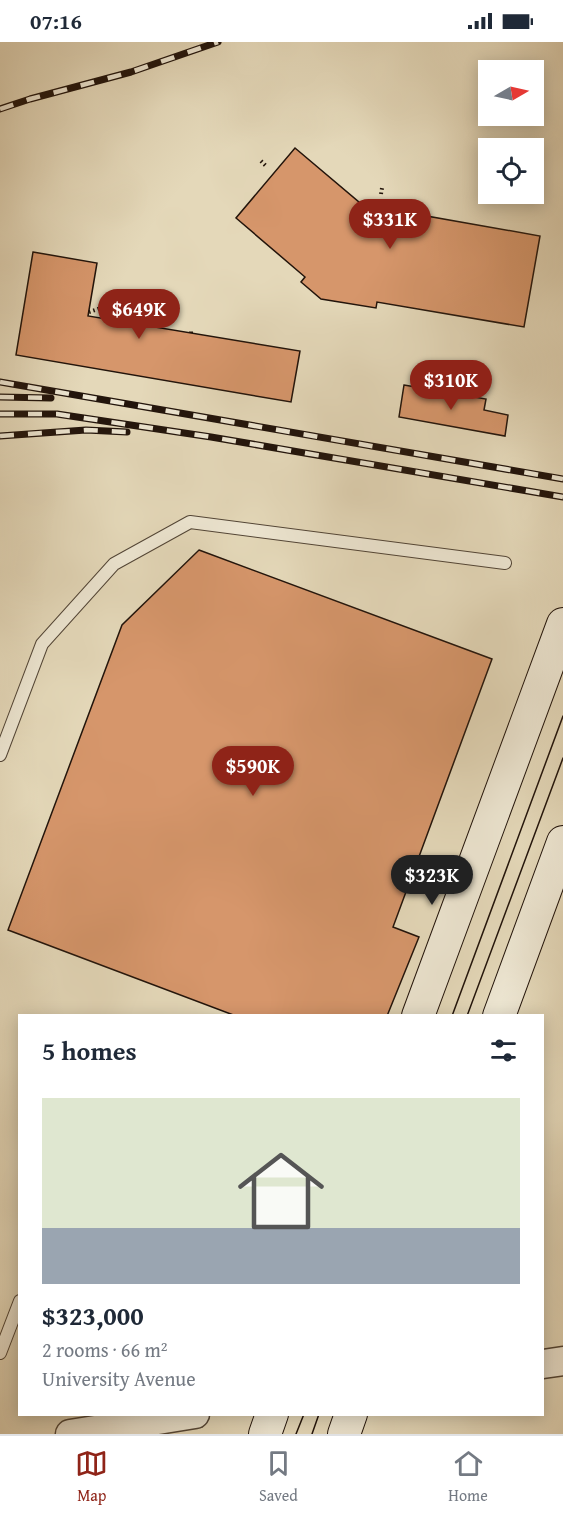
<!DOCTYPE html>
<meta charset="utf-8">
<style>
body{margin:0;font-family:"Gentium Book Plus",serif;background:#f2f2f3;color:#1f2937;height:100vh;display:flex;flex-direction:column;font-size:22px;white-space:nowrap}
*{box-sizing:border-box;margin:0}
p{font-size:20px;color:#747a83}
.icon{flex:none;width:33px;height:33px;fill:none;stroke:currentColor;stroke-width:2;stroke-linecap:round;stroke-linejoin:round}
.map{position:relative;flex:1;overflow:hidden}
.sheet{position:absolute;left:18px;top:972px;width:526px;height:402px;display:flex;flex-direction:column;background:#fff;border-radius:0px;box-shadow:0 3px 15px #0003}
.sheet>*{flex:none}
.needle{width:39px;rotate:81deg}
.buttons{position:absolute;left:478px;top:18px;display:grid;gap:12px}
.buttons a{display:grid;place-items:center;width:66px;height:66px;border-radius:0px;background:#fff;box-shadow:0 3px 15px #0003;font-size:30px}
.price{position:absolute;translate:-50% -51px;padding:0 14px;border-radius:21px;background:#8f2418;color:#fff;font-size:20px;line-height:39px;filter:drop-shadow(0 2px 3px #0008)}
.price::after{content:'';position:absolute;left:50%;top:36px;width:18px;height:14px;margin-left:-9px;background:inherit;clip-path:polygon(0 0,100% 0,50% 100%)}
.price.current{background:#222;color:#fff}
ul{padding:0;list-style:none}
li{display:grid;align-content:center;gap:12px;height:318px;padding:0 24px}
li+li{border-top:2px solid #e0e1e3}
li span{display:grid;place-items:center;height:186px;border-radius:0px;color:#555}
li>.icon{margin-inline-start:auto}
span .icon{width:108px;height:108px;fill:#fffc;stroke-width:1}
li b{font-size:26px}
h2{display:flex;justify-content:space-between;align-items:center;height:72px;padding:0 24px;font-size:26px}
.status{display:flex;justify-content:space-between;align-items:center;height:42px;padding:0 30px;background:#fff;direction:ltr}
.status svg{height:16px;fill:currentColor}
.tabs{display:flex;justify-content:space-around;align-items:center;height:84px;border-top:2px solid #e0e1e3;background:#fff;font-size:16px;color:#747a83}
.tabs a{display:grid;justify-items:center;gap:3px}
.tabs .current{color:#8f2418}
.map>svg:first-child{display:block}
.building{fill:#d6966b;stroke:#22140b;stroke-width:1.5}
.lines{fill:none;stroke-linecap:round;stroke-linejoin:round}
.service-casing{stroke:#524536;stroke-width:14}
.tertiary-casing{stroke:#524536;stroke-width:31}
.secondary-casing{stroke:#22140b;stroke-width:34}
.path{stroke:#22140b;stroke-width:4;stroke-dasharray:1.5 3;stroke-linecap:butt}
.service{stroke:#ede6d2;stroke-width:12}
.tertiary{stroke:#ede6d2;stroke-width:28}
.secondary{stroke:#ede6d2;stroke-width:32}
.tram{stroke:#22140b;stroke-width:1.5}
.rail-casing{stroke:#22140b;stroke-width:7}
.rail{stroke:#ede6d2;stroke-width:4.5;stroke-dasharray:14;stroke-linecap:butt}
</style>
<div class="status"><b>07:16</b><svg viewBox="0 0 49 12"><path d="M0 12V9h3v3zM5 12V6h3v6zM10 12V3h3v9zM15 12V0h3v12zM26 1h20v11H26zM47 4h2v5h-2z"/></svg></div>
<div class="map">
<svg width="563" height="1392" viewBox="0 0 563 1392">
<rect width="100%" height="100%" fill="#e4d8b9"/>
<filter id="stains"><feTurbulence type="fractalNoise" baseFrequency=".00333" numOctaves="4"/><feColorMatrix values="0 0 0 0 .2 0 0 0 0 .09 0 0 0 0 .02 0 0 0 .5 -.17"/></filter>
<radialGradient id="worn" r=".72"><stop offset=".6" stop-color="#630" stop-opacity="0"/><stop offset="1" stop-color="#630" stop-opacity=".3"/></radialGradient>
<g class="building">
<path d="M295 106 365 165 366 160 393 165V168L540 194 524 285 377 260 376 266 321 257 301 240 305 235 236 176Z"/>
<path d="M33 210 97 221 88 274 300 309 291 360 16 313Z"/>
<path d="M404 343 486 357 484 368 508 373 505 394 399 375Z"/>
<path d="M199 508 492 617 393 885 419 895 387 974H236L8 888 122 583Z"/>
</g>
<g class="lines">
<g class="service-casing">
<g id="service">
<path d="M0 713 42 602 114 522 190 480 505 521"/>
<path d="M0 1311 20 1259"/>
</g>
</g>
<g class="tertiary-casing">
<g id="tertiary">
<path d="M543 1322 563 1319"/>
<path d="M70 1392 195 1372"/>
</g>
</g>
<g class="secondary-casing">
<g id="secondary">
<path d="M418 974 563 582"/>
<path d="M499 974 563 800"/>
<path d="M265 1392 272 1372"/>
<path d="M344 1392 351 1372"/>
</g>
</g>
<g class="path">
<path d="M261 119 266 124"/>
<path d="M381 152 382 146"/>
<path d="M89 270 101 266"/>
<path d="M191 291V289"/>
</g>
<use href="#service" class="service"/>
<use href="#tertiary" class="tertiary"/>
<use href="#secondary" class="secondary"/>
<g class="tram">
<path d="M452 974 563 674"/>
<path d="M467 974 563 716"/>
<path d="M296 1392 304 1372"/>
<path d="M312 1392 319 1372"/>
</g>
<g class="rail-casing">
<g id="rail">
<path d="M0 67 30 57 131 30 218 0"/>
<path d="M0 340 563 437"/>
<path d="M0 355 51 356"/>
<path d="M0 372H57L211 395 563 455"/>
<path d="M0 394 86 388 127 390"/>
</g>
</g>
<use href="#rail" class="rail"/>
</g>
<rect width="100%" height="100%" filter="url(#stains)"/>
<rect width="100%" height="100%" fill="url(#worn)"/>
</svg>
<div class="buttons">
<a><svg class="needle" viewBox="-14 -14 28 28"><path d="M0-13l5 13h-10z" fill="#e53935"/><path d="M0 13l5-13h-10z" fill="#747a83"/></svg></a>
<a><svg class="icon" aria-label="locate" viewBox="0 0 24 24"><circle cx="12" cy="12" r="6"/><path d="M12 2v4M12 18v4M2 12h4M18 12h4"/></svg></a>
</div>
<b class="price" style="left:390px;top:208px">$331K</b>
<b class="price" style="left:139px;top:298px">$649K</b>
<b class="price" style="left:451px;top:369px">$310K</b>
<b class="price" style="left:253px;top:755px">$590K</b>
<b class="price current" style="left:432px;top:864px">$323K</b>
<section class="sheet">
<h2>5 homes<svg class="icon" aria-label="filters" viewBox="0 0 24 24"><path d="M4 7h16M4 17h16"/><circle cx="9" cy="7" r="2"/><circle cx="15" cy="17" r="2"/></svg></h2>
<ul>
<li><span style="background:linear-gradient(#dfe7d0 70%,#9aa5b1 0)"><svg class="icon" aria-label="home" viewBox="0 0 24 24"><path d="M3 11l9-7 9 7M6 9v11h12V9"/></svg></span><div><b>$323,000</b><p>2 rooms · 66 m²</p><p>University Avenue</p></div></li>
</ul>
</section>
</div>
<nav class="tabs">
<a class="current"><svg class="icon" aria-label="map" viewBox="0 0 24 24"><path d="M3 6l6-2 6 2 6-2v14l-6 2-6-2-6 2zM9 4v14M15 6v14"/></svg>Map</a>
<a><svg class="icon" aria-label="saved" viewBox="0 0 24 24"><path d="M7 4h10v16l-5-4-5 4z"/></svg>Saved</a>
<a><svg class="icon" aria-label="home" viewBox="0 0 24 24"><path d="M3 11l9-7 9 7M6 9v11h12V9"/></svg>Home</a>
</nav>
